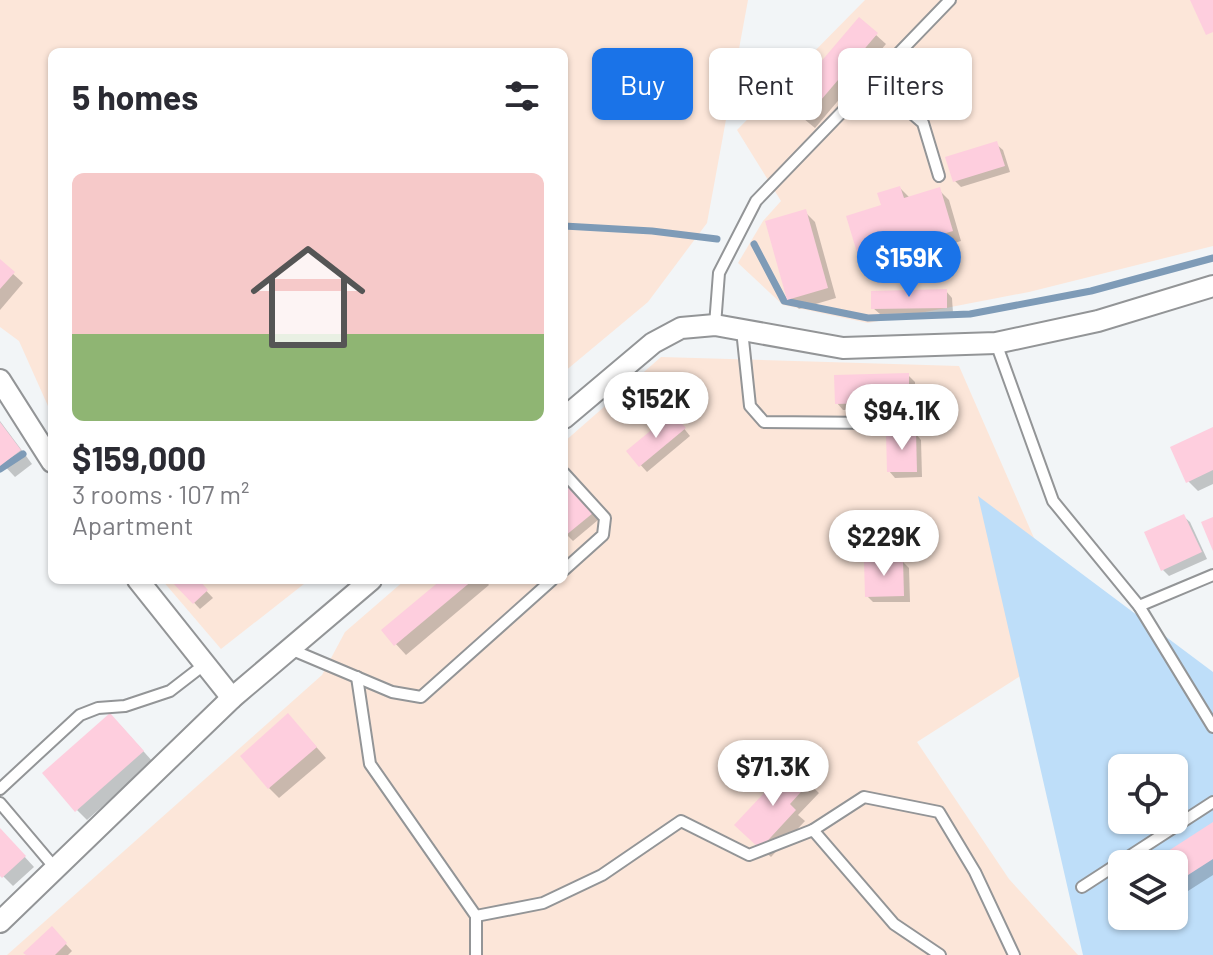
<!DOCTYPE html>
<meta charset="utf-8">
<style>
body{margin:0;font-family:Barlow,sans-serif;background:#f2f2f3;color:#2b2b33;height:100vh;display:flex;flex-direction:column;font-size:30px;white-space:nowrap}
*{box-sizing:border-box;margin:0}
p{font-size:26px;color:#7c7c81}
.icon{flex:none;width:44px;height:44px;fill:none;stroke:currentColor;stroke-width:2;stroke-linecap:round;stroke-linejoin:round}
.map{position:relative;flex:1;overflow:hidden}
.drawer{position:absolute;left:48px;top:48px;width:520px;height:536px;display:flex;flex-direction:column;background:#fff;border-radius:12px;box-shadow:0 2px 6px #0004}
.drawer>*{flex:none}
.hud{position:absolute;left:592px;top:48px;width:500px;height:72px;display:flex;gap:16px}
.controls{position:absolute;left:1108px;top:754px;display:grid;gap:16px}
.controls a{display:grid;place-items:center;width:80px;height:80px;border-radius:12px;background:#fff;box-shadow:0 2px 6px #0004;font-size:40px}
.price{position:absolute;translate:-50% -68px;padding:0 18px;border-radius:28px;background:#fff;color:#222;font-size:26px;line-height:52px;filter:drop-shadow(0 2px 4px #0008)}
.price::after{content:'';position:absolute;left:50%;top:48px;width:24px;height:18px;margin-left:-12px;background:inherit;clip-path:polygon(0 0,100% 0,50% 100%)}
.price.current{background:#1a73e8;color:#fff}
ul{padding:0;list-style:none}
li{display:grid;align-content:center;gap:16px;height:424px;padding:0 24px}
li+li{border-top:2px solid #e1e1e2}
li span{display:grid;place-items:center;height:248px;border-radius:12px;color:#555}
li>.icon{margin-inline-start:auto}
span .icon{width:144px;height:144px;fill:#fffc;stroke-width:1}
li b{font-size:34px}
h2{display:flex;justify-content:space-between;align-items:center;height:96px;padding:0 24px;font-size:34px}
.tag{padding:0 28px;border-radius:12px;background:#fff;box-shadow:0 2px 6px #0004;font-size:28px;line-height:72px}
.tag.current{background:#1a73e8;color:#fff}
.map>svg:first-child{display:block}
.industrial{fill:#fce6d9}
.green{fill:#bedef9;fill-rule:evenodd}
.shadow{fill:#0003}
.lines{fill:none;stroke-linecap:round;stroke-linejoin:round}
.stream{stroke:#7e9bb7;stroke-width:7}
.building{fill:#fecede}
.lane-casing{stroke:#939597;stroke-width:14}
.street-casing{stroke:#939597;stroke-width:24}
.lane{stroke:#fff;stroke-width:10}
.street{stroke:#fff;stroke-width:20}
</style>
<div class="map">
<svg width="1213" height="955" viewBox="0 0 1213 955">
<rect width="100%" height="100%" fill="#f2f5f7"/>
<g class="industrial">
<path d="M0 0H748L707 223 648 302 564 372V52H52V415L19 341 0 327Z"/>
<path d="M865 0H1213V246L1029 292 868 323 783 305 738 263 763 221 781 201 737 130Z"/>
<path d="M661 357 959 366 1078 639 917 742 1009 879 1078 955H7L322 675 345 632 405 580H564V442Z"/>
<path d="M162 580H309L221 649Z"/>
</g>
<path class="green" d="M978 496 1213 672V955H1083ZM1122 768H1174V820H1122ZM1122 864H1174V916H1122Z"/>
<g class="shadow">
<path d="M876 35 886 44 815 128 798 114Z"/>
<path d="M996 144 1003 150 1010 172 961 187 955 181Z"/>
<path d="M900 188 910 198 939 190 949 200 961 241 870 268 861 258Z"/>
<path d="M805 212 815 222 836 298 799 309 789 299Z"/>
<path d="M0 262 23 283 0 310Z"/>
<path d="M946 291 952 298 953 313 880 314 873 308Z"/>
<path d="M908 375 915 382V395L884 396V409L843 410 837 403Z"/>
<path d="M0 421 32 464 15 477 0 461Z"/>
<path d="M678 421 690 436 647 472 629 452Z"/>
<path d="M1213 429V484L1198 491 1188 481Z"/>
<path d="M915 433 921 440 922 477 895 478 889 471Z"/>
<path d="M564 481 598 520 573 541 564 532Z"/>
<path d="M1183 516 1190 522 1207 559 1169 576 1163 570Z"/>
<path d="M902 561 909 568 910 602H873L867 596Z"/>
<path d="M173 580H196L213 598 200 609Z"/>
<path d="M444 580H485L489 585 406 655 384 631Z"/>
<path d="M120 725 153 762 87 820 77 810Z"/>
<path d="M297 725 326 758 279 798 269 788Z"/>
<path d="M791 767 819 793 798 815 805 821 771 857 746 835Z"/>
<path d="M1213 825V875L1174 900V864H1152Z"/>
<path d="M0 830 34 867 13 886 0 873Z"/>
<path d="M52 929 72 951 68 955H28Z"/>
</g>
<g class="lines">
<g class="stream">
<path d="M564 226 652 231 717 239"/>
<path d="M754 244 784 301 868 318 970 314 1091 291 1213 258"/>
<path d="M0 469 23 454"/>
</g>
</g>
<g class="building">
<path d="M1190 0H1213V32L1206 35Z"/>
<path d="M859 17 878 33 804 120 785 104Z"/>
<path d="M997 141 1005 166 953 182 945 157Z"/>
<path d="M900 186 904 198 940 187 953 231 859 259 846 216 881 205 877 193Z"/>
<path d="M806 209 828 288 787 300 765 221Z"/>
<path d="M0 259 15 272 0 289Z"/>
<path d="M947 289V308L871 309V291Z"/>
<path d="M909 373V390H878V403L835 404 834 375Z"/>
<path d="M672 413 686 428 639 467 626 451Z"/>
<path d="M0 422 21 450 0 466Z"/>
<path d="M1213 427V470L1186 483 1170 447Z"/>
<path d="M916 431 917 472H887L886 432Z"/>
<path d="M564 479 593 513 565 536 564 535Z"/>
<path d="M1184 514 1202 552 1161 571 1144 532Z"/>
<path d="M1213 517V551L1201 522Z"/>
<path d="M903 559 904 596 865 597 864 560Z"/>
<path d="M170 580H199L208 590 193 604Z"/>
<path d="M441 580H473L394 646 381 630Z"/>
<path d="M110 713 144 751 75 812 42 773Z"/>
<path d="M288 713 317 747 268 789 240 756Z"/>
<path d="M791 764 810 782 790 804 796 810 760 849 734 825Z"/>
<path d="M1213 822V859L1174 884V864H1148Z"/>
<path d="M0 828 26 856 2 878 0 876Z"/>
<path d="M52 926 67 943 55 955H26L23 953Z"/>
</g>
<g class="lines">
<g class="lane-casing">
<g id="lane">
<path d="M873 80 923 123 939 176"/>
<path d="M715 325 719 273 756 201 950 0"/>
<path d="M742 330 750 406 764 422 880 423"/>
<path d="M996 343 1053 501 1139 606 1213 575"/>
<path d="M564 473 605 518 603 535 564 570"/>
<path d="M1139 606 1213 727"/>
<path d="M290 649 392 692 421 697 552 580"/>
<path d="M357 677 370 764 476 916V955"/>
<path d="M0 789 80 715 98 708 125 706 170 691 205 664"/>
<path d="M0 803 55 868"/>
<path d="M813 830 864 797 939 812 975 872 1014 955"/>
<path d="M1082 887 1213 802"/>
<path d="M476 916 543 903 602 875 681 821 749 855 813 830 894 924 940 955"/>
</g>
</g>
<g class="street-casing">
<g id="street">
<path d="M0 380 52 462"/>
<path d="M564 418 653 343 681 328 715 325 843 348 996 343 1098 321 1213 286"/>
<path d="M138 580 232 698"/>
<path d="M0 922 232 698 371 580"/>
</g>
</g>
<use href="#lane" class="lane"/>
<use href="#street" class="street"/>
</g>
</svg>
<div class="controls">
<a><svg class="icon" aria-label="locate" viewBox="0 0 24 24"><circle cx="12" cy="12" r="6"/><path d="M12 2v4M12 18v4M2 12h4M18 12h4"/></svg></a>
<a><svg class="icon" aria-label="layers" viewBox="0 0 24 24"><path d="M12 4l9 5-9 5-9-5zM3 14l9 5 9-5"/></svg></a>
</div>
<b class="price current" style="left:909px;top:299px">$159K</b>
<b class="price" style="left:656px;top:440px">$152K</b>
<b class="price" style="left:902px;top:452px">$94.1K</b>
<b class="price" style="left:884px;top:578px">$229K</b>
<b class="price" style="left:773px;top:808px">$71.3K</b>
<div class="hud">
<a class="tag current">Buy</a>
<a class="tag">Rent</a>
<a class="tag">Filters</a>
</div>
<section class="drawer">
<h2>5 homes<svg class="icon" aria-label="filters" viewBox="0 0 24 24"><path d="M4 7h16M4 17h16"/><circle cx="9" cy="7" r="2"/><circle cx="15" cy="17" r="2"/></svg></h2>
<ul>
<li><span style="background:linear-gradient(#f6c9c9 65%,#8fb573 0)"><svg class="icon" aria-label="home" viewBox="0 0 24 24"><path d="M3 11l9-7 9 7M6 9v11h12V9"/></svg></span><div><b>$159,000</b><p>3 rooms · 107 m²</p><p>Apartment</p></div></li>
</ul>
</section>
</div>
